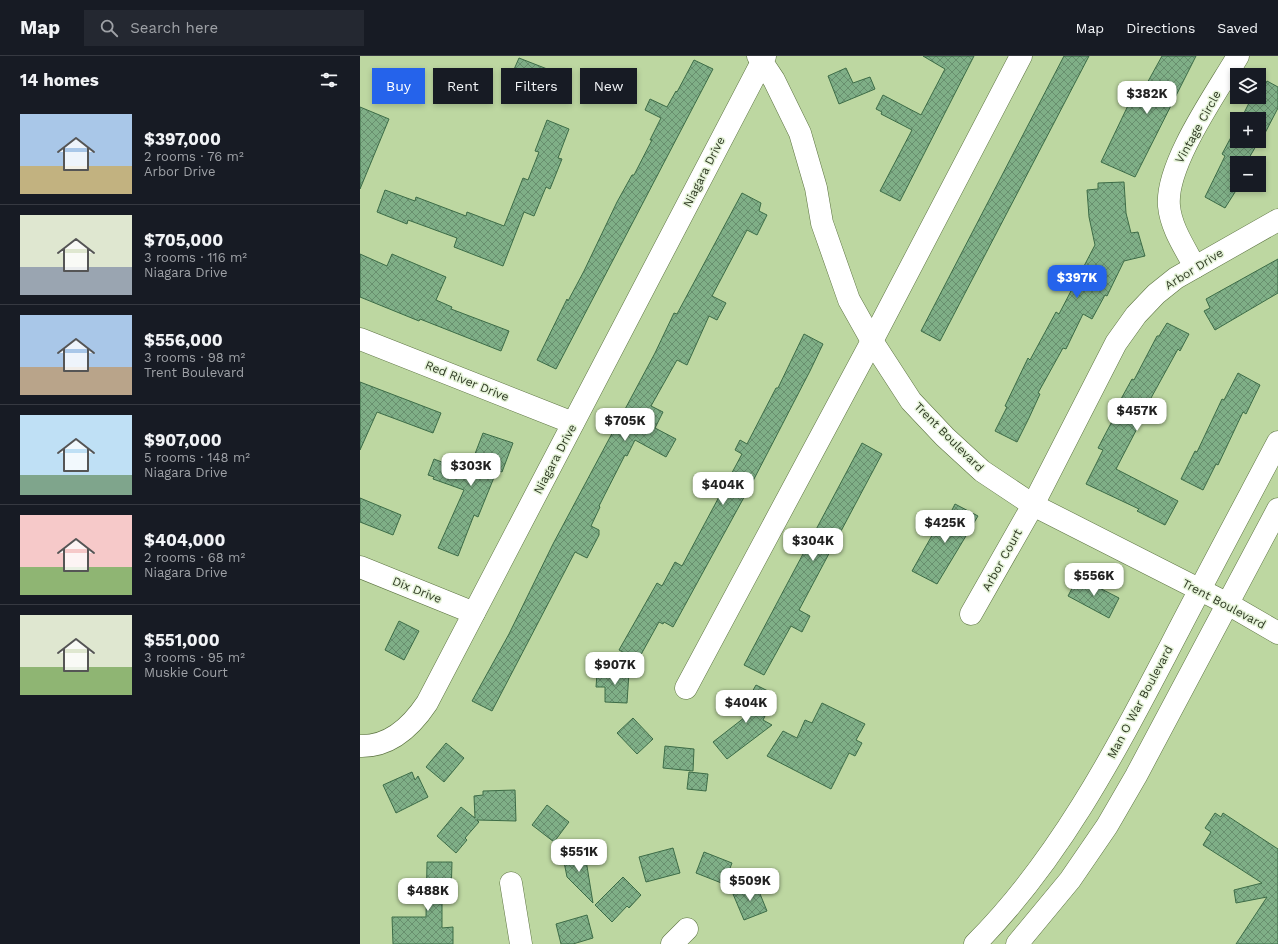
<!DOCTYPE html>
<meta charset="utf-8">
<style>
body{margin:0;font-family:"Work Sans",sans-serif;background:#242831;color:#f1f3f6;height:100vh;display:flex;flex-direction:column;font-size:15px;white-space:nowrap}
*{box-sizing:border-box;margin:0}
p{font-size:13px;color:#9ea1a6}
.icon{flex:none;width:22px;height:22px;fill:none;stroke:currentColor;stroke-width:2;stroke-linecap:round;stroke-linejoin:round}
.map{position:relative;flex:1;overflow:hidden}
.drawer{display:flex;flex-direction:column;background:#171b24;width:360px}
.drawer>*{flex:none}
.hud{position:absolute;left:12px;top:12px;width:380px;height:36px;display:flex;gap:8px}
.fabs{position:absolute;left:870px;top:12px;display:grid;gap:8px}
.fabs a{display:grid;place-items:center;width:36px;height:36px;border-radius:0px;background:#171b24;box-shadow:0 2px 6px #0003;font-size:20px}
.price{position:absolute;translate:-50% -34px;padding:0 9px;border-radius:8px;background:#fff;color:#222;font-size:13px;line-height:26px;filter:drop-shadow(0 1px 2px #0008)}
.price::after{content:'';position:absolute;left:50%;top:24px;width:12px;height:9px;margin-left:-6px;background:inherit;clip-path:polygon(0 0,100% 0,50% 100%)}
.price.on{background:#2563eb;color:#fff}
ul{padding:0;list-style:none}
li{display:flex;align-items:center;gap:12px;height:100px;padding:0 20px}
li+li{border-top:1px solid #363941}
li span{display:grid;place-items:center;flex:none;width:112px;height:80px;border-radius:0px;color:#555}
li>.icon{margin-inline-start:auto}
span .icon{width:48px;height:48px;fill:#fffc;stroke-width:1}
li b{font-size:17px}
h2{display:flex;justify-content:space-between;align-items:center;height:48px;padding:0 20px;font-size:17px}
.tag{padding:0 14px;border-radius:0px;background:#171b24;box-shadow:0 2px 6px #0003;font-size:14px;line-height:36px}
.tag.on{background:#2563eb;color:#fff}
header{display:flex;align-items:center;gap:24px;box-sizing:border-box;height:56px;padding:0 20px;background:#171b24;border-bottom:1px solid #363941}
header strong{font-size:19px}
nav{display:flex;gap:22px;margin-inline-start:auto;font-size:14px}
.search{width:280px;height:36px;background:#242831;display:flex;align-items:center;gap:10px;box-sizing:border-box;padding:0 14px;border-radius:0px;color:#9ea1a6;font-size:15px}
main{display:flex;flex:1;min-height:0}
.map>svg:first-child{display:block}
.building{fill:url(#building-cross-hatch);stroke:#3d6c47}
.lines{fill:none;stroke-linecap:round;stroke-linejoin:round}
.minor-casing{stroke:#5d7442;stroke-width:23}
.major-casing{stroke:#5d7442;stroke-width:23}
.minor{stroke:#fff;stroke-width:22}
.major{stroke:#fff;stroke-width:22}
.labels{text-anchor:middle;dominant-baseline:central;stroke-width:3;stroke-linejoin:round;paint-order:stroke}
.street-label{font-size:12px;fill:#2f3a24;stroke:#e5f3d8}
</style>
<header>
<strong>Map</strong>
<div class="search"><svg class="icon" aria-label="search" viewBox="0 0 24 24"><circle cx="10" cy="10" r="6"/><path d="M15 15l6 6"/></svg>Search here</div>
<nav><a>Map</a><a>Directions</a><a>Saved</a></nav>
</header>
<main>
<section class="drawer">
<h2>14 homes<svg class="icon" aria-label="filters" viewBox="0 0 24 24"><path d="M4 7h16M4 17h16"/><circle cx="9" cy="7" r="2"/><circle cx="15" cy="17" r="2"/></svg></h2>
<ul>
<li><span style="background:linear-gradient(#a9c7e8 65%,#c2b280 0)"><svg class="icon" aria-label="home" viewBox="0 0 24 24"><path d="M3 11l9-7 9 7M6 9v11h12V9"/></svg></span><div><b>$397,000</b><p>2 rooms · 76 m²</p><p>Arbor Drive</p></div></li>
<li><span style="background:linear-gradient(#dfe7d0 65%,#9aa5b1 0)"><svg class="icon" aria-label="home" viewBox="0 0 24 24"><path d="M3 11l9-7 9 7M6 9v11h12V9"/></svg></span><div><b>$705,000</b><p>3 rooms · 116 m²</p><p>Niagara Drive</p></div></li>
<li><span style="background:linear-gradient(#a9c7e8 65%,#b9a48a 0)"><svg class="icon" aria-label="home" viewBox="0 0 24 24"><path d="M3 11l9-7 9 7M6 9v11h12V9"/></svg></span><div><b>$556,000</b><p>3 rooms · 98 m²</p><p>Trent Boulevard</p></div></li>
<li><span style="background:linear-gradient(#bfe0f5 75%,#7fa58c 0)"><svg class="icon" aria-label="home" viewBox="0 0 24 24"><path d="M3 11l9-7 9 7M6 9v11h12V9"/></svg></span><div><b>$907,000</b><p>5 rooms · 148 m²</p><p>Niagara Drive</p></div></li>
<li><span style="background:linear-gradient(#f6c9c9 65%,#8fb573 0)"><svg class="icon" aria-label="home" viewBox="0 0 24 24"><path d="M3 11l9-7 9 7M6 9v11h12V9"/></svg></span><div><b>$404,000</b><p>2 rooms · 68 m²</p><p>Niagara Drive</p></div></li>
<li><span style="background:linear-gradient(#dfe7d0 65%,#8fb573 0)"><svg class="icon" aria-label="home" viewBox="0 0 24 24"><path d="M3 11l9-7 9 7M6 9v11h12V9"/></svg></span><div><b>$551,000</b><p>3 rooms · 95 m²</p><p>Muskie Court</p></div></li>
</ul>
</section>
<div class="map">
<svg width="918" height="888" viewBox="0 0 918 888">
<defs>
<pattern id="building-cross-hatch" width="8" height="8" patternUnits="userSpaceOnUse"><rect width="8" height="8" fill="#7faf87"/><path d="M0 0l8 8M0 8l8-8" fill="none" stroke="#688f6e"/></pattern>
</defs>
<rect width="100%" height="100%" fill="#bdd7a1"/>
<g class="building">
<path d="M563 0H614L540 145 520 135 552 74 521 58 522 56 516 53 523 39 561 59 585 13Z"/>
<path d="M704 0H729L580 285 561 275Z"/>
<path d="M802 0H836L775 121 741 106 774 37 780 40Z"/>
<path d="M159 2 200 18 189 44 148 27Z"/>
<path d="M334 4 353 13 196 313 177 304 207 243 208 245 224 215 257 146 272 119H274L292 84H290L301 62 285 54 290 43 307 51 316 35 317 36Z"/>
<path d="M486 12 493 27 510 21 515 33 479 48 468 20Z"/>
<path d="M907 25 918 31V52L904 79 903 78 899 84V63H881L892 41H899Z"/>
<path d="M0 51 29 63 0 133Z"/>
<path d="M187 64 209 73 198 102 202 103 190 133 186 131 174 160 164 156 143 210 94 191 97 182 48 164 47 168 17 156 25 134 55 145 56 141 106 160 107 156 144 170 163 122 168 124 179 96 175 95Z"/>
<path d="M877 70V85H899L886 107H877V133L865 152 845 141 865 100 862 98Z"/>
<path d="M764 126 766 157 771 177 778 176 785 200 764 205 747 240 745 239 732 263 723 258 706 293 703 292 678 337 680 338 669 362 657 386 635 375 647 351 645 350 668 302 670 304 696 256 699 258 735 189 729 161 727 134 738 133V127Z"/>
<path d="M382 137 401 147 399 155 407 159 397 179 387 174 352 240 366 247 357 264 349 260 327 309 317 304 291 350 303 356 295 372 316 383 306 401 275 384 267 400 265 399 239 450 240 451 231 470 239 474V479L227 502 215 496 132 655 112 645 149 578 193 488 295 297 314 257 317 258Z"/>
<path d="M0 198 27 210 32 198 86 221 76 244 92 251 91 253 149 275 141 295 60 263 59 265 0 241Z"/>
<path d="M918 203V237L855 274 844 255 850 252 846 243Z"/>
<path d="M807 267 829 278 820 295 818 293 780 362 782 363 756 413 818 445 805 469 777 455 779 453 726 428 743 394 738 392 758 354 756 352 772 323 774 324 797 280H799Z"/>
<path d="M444 278 463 288 450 315 394 423 313 571 304 566 303 568 299 566 278 604 259 594 297 527 302 530 315 506 322 510 382 398 375 394 380 384 387 388 416 332H418Z"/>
<path d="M878 317 900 329 886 358 883 356 858 409 856 408 843 434 821 423 835 395 837 396 862 343 864 344Z"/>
<path d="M0 326 81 357 73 377 17 356 0 394Z"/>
<path d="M123 377 153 387 142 416 137 414 118 461 114 459 98 500 78 492 104 434 73 423 74 421 68 419 74 403 108 416Z"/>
<path d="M502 387 522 398 439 554 450 560 442 576 431 570 404 619 384 609Z"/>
<path d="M0 442 41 459 33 479 0 466Z"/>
<path d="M595 448 618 460 577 528 552 515 579 467 581 468 587 456 590 458Z"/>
<path d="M718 521 759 542 749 562 708 540Z"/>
<path d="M39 565 59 575 44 604 25 594Z"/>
<path d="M247 615 269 616 267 647 245 646V631H236L237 618 247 619Z"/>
<path d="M396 629 412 637 403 656 406 658 403 664 412 669 367 703 353 686 389 658 382 654Z"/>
<path d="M462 647 505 668 496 684 502 687 495 700 489 697 471 733 407 700 423 675 437 682 445 664 452 667Z"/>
<path d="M273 662 293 683 277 698 257 677Z"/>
<path d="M86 687 104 702 84 726 66 711Z"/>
<path d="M305 690 334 693 333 715 303 712Z"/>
<path d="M52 716 55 724 58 720 68 741 36 757 23 729Z"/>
<path d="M329 716 348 718 346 735 327 733Z"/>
<path d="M155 734 156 765 117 764 119 766 105 782 107 784 96 797 77 780 101 751 115 762 114 740 123 739V735Z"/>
<path d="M187 749 209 766 194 786 172 769Z"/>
<path d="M855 757 861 761 863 757 918 793V888H876L907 841 876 847 874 834 902 827 843 789 851 776 845 772Z"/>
<path d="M313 792 320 817 286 826 279 801Z"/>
<path d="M344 796 372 807 364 828 336 817Z"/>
<path d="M225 798 233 847 207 821 203 801Z"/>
<path d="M67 806H92L91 841H82V872L93 871V888H33L32 861H66Z"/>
<path d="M263 821 281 839 269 852 267 850 252 866 235 849Z"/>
<path d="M396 828 407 855 384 864 373 838Z"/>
<path d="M227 859 233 882 213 888H201L196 868Z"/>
</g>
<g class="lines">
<g class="minor-casing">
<g id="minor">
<path d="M398 0 414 24 440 77 456 132 462 167 489 244 512 285 551 345 585 381 622 415 673 449 868 548 918 577"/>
<path d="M835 211C825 192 811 172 809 150 805 109 857 36 878 0"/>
<path d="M0 283 213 367"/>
<path d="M0 511 114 557"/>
<path d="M611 558 673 449 756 287 776 259 796 238 816 222 918 164"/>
<path d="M326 632 512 285 661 0"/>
<path d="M0 690C30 691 51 671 67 647L405 0"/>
<path d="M151 827 161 888"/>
<path d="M312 888 327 873"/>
</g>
</g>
<g class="major-casing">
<g id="major">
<path d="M615 888C700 803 756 694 811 589 846 521 882 454 918 386"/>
<path d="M657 888 710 824 747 770 776 720 918 453"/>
</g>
</g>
<use href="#minor" class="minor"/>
<use href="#major" class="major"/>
</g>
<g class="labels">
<g class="street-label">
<text transform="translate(838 71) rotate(-61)">Vintage Circle</text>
<text transform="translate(344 116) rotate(-63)">Niagara Drive</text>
<text transform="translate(834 213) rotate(-32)">Arbor Drive</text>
<text transform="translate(107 325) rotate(22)">Red River Drive</text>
<text transform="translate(589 381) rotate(45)">Trent Boulevard</text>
<text transform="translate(195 403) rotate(-62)">Niagara Drive</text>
<text transform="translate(642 504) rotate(-61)">Arbor Court</text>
<text transform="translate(57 534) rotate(22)">Dix Drive</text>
<text transform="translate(864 548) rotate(28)">Trent Boulevard</text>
<text transform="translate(780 646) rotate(-62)">Man O War Boulevard</text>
</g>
</g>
</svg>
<div class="fabs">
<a><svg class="icon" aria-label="layers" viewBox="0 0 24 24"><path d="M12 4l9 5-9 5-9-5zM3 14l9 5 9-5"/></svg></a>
<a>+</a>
<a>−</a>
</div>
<b class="price" style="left:787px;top:59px">$382K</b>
<b class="price on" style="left:717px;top:243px">$397K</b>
<b class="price" style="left:777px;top:376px">$457K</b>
<b class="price" style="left:265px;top:386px">$705K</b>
<b class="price" style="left:111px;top:431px">$303K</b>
<b class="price" style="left:363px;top:450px">$404K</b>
<b class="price" style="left:585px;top:488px">$425K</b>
<b class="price" style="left:453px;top:506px">$304K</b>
<b class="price" style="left:734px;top:541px">$556K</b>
<b class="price" style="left:255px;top:630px">$907K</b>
<b class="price" style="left:386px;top:668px">$404K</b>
<b class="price" style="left:219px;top:817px">$551K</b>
<b class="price" style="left:390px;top:846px">$509K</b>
<b class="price" style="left:68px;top:856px">$488K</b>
<div class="hud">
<a class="tag on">Buy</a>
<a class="tag">Rent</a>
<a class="tag">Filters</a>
<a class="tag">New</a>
</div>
</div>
</main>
